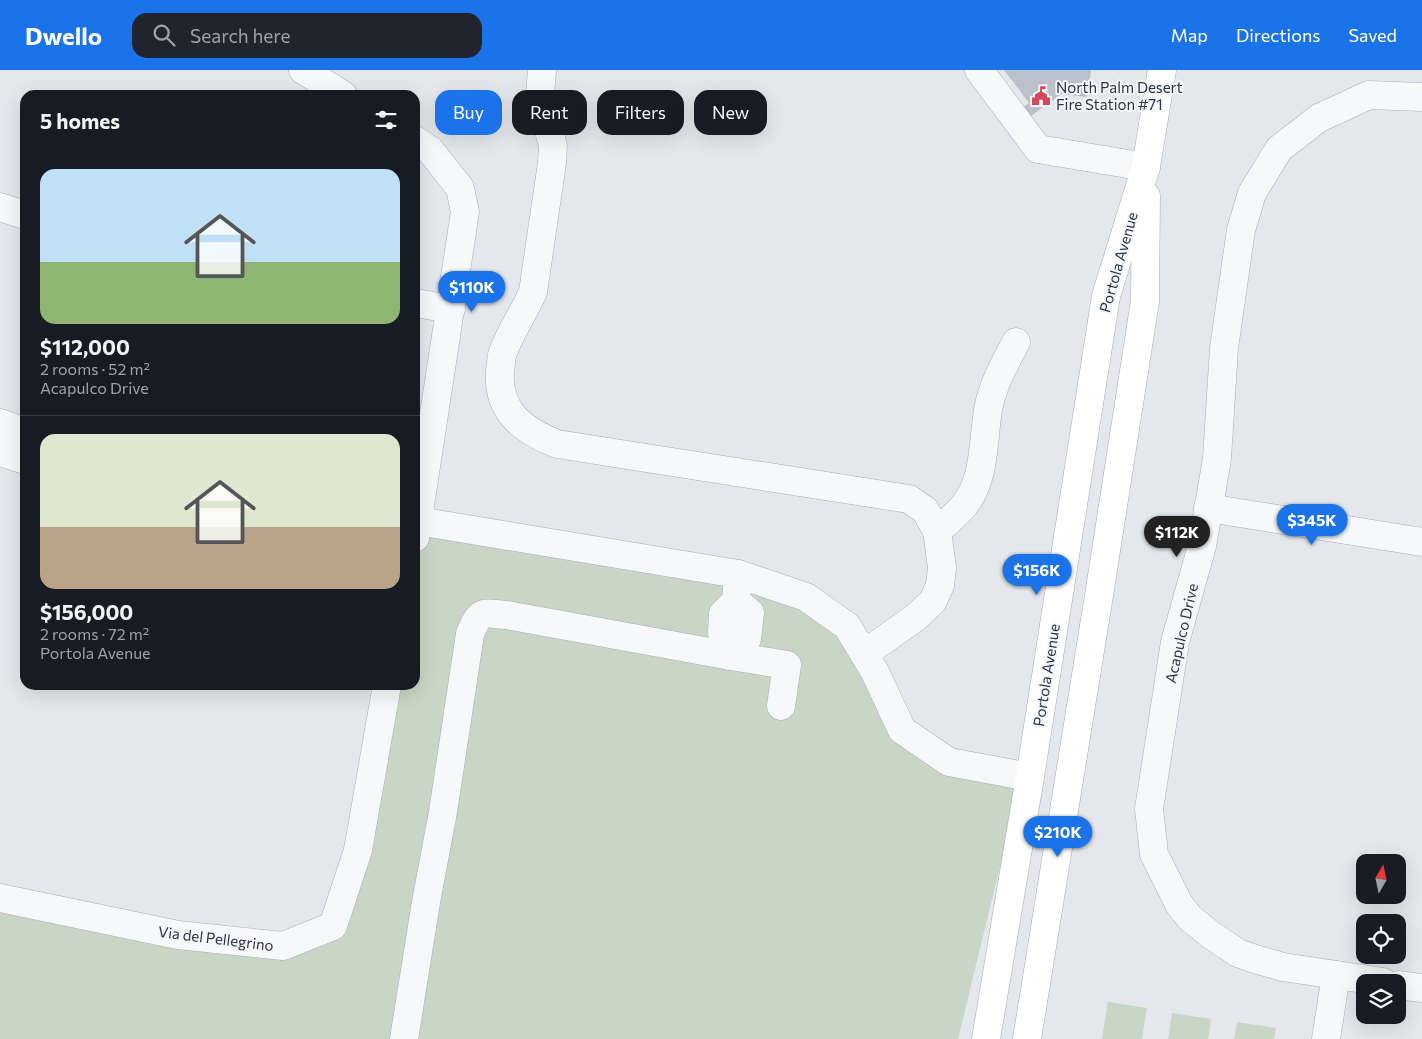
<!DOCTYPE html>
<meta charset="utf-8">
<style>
body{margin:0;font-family:Commissioner,sans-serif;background:#20242c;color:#f1f3f6;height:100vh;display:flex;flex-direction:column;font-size:19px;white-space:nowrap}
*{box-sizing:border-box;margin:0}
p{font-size:16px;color:#9ea1a6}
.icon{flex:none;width:28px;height:28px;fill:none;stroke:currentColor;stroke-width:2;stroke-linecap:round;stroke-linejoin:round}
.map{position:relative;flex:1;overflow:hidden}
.details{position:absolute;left:20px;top:20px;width:400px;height:600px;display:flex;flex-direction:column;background:#171b24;border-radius:15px;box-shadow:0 5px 20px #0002}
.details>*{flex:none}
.banner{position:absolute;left:435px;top:20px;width:475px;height:45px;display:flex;gap:10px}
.needle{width:32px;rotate:9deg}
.controls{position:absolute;left:1356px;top:784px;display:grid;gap:10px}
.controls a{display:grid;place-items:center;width:50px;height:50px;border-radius:10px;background:#171b24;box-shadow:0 5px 20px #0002;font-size:25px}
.price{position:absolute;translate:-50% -42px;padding:0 11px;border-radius:18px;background:#1a73e8;color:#fff;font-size:16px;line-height:32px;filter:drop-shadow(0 1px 2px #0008)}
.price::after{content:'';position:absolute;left:50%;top:30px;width:15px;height:11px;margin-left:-8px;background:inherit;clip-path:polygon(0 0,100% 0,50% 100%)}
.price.on{background:#222;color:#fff}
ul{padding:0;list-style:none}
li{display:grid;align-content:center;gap:10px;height:265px;padding:0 20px}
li+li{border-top:1px solid #363941}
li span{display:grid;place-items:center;height:155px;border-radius:15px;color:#555}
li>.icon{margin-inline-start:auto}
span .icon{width:90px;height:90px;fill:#fffc;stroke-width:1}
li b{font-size:21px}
h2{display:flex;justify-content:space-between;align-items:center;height:60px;padding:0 20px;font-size:21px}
.tag{padding:0 18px;border-radius:15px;background:#171b24;box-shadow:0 5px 20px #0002;font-size:18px;line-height:45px}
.tag.on{background:#1a73e8;color:#fff}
header{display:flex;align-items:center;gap:30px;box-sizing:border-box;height:70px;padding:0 25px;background:#1a73e8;color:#fff}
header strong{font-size:24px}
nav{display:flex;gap:28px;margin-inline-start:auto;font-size:18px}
.search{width:350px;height:45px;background:#20242c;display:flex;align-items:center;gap:12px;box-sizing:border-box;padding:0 18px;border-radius:15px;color:#9ea1a6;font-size:19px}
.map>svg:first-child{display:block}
.green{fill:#c9d6c5}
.building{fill:#bbc0ca}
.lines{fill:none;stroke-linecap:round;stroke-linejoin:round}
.minor-casing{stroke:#a9aeb7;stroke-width:29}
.major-casing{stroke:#a3abb8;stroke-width:29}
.minor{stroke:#f7f8fa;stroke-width:28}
.major{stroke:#fff;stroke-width:28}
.labels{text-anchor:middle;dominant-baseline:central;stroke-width:4;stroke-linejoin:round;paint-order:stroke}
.poi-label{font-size:15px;fill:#2b3445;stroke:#f4f6f9;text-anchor:start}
.street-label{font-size:15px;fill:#2b3445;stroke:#f4f6f9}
</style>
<header>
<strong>Dwello</strong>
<div class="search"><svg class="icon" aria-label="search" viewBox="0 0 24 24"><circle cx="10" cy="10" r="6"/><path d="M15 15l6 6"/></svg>Search here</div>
<nav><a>Map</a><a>Directions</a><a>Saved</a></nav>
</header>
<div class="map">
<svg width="1422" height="969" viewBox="0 0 1422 969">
<rect width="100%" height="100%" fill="#e4e7ec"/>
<g class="green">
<path d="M415 439 738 504 847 556 902 660 1022 706 958 969H0V830L283 876 333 856 377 615H415Z"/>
<path d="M1108 932 1147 938 1142 969H1102Z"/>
<path d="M1172 943 1211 949 1208 969H1168Z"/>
<path d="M1237 952 1276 958 1274 969H1234Z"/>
</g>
<path class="building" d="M1004 0H1091L1087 27 1061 24 1027 49 1020 40 1029 33Z"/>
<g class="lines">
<g class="minor-casing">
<g id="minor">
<path d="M303 0 343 25"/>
<path d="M542 0 540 25 553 76 552 93 533 222C524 243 509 263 502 285 501 290 501 296 500 301 497 341 522 360 557 374L909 429 925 440 937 461 942 498 940 515 933 531 916 547 864 584"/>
<path d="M979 0 1038 79 1146 97"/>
<path d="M415 70 430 80 460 118 465 142 415 468"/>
<path d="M0 137 25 145"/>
<path d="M415 233 451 239"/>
<path d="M0 353 25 362"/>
<path d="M0 382 25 390"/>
<path d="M1208 438 1422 472"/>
<path d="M418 451 738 504 806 527 847 556 875 602 902 660 949 692 1030 707"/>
<path d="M937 461C945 454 955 446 962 438 987 410 982 369 989 335 994 312 1005 293 1016 272"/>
<path d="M736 531 750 543 747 569 732 577 722 563 723 544 736 531 738 504"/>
<path d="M731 586 787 595 781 636"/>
<path d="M0 828 178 865 283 876 333 856 358 780 387 615"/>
<path d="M1383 912 1283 897 1255 889 1238 883 1211 865 1190 848 1179 834 1154 784 1149 739 1175 572 1202 476 1217 389 1224 278 1241 160 1252 123 1279 79 1319 48 1369 25 1422 27"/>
<path d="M1398 915 1422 918"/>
<path d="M404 969 426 832 443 742 470 564C480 539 482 543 507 545L731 586 732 577"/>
<path d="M1326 969 1336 905"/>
</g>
</g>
<g class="major-casing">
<g id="major">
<path d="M986 969 1030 707 1106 226 1146 97 1162 0"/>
<path d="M1027 969 1100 519 1145 231 1146 126"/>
</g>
</g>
<use href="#minor" class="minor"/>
<use href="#major" class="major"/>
</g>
<defs>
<g id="civic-bare" transform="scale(1.5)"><path d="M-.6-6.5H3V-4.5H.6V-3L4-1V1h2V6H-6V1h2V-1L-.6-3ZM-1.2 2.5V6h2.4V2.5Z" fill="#d1495b" stroke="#f4f6f9" stroke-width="2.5" paint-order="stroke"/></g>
</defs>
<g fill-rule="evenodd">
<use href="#civic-bare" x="1041" y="26"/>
</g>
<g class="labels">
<g class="poi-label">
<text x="1056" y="17">North Palm Desert<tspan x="1056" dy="17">Fire Station #71</tspan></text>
</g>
<g class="street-label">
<text transform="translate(1118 192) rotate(-74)">Portola Avenue</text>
<text transform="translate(1181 563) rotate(-77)">Acapulco Drive</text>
<text transform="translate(1046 605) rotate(-81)">Portola Avenue</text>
<text transform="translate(216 868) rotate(7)">Via del Pellegrino</text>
</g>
</g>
</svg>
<div class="controls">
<a><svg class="needle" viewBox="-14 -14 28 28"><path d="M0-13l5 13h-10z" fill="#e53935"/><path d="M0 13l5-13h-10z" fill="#9ea1a6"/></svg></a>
<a><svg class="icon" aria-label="locate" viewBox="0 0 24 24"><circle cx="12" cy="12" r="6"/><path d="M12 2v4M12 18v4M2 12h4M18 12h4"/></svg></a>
<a><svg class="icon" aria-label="layers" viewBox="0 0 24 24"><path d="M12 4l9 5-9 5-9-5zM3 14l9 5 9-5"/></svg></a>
</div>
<b class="price" style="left:472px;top:243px">$110K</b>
<b class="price" style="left:1312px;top:476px">$345K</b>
<b class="price on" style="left:1177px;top:488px">$112K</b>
<b class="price" style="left:1037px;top:526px">$156K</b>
<b class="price" style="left:1058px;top:788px">$210K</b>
<div class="banner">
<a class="tag on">Buy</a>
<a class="tag">Rent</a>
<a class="tag">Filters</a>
<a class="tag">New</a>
</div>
<section class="details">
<h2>5 homes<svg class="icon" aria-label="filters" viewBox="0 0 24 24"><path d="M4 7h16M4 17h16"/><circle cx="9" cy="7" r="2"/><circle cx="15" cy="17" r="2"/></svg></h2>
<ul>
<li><span style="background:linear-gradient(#bfe0f5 60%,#8fb573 0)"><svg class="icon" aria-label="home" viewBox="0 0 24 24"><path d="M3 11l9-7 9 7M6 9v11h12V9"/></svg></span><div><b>$112,000</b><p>2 rooms · 52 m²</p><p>Acapulco Drive</p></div></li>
<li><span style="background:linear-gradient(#dfe7d0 60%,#b9a48a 0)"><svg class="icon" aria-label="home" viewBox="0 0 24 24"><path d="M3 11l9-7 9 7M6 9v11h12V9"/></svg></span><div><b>$156,000</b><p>2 rooms · 72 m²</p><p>Portola Avenue</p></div></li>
</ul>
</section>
</div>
